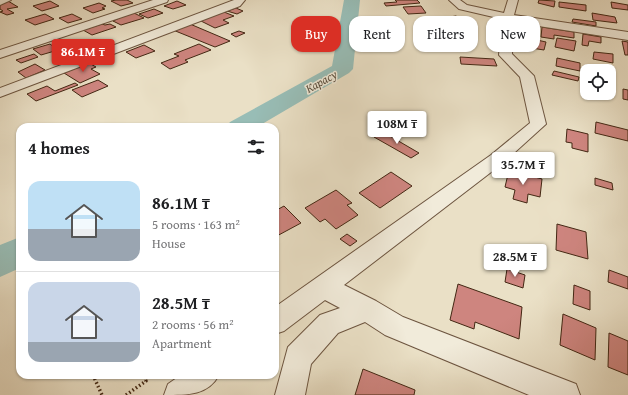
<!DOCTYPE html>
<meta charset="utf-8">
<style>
body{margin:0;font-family:"Gentium Book Plus",serif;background:#f6f6f6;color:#202124;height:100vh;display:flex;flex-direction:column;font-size:15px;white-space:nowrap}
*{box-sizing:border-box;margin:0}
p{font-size:13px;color:#757577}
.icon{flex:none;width:22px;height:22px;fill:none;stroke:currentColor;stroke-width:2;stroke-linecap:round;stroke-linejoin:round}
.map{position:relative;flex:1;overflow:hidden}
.side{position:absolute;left:16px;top:123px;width:263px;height:256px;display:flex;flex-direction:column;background:#fff;border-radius:12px;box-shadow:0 1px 3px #0004}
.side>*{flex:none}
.guide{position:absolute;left:291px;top:16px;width:277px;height:36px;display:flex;gap:8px}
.tools{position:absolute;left:580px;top:64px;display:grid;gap:8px}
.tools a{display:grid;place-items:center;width:36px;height:36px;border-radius:8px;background:#fff;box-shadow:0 1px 3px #0004;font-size:20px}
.price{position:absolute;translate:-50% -34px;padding:0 9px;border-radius:4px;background:#fff;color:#222;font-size:13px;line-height:26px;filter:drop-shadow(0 1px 2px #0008)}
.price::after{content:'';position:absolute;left:50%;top:24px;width:12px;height:9px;margin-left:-6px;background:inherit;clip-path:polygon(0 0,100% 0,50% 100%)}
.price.current{background:#d93025;color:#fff}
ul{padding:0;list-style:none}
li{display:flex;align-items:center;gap:12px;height:100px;padding:0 12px}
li+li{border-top:1px solid #e0e0e0}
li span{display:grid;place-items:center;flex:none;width:112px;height:80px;border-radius:12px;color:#555}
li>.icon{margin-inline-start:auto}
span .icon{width:48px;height:48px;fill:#fffc;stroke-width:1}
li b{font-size:17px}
h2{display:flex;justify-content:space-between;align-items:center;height:48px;padding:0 12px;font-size:17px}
.pill{padding:0 14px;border-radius:12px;background:#fff;box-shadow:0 1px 3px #0004;font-size:14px;line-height:36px}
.pill.current{background:#d93025;color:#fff}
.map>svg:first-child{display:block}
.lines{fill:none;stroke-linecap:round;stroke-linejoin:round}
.river{fill:#98bdb6;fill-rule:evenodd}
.building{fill:#ce857f;stroke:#432713}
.minor-casing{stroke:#6d5540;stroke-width:2}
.path{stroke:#432713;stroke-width:3.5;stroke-dasharray:1.5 2.5;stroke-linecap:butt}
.minor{fill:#f1ebda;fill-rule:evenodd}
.labels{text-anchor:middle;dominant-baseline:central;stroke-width:3;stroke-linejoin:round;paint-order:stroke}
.far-water-label{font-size:12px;font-style:italic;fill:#584c3c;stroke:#f1ebda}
</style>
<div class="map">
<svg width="628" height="395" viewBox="0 0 628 395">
<rect width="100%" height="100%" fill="#eae0c6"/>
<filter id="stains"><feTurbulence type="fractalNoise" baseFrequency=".005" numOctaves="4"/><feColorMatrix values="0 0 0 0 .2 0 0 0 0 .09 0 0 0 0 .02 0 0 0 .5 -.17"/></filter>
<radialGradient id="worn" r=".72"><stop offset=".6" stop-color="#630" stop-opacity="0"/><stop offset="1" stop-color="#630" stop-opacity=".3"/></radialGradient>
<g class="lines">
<g class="river">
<path d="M344 0H360L353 69 349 73 257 127H226L230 122 332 66Z"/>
<path d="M20 237V268L0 277V245Z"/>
</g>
</g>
<g class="building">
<path d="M116 0H127L133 3 121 6 111 1Z"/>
<path d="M395 0H417L420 3 386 6 384 3 397 2Z"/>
<path d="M539 0 555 1 554 7 538 3Z"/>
<path d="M8 1 18 7 7 9 14 13 7 15 0 12 3 11 0 9V3Z"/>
<path d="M50 1 59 6 42 11 33 6Z"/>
<path d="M177 1 186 5 173 9 164 6Z"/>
<path d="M559 2 586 5V11L559 7Z"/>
<path d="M611 2 628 5V10L612 8Z"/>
<path d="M99 3 106 6 102 8 105 9 93 13 83 8Z"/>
<path d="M421 6 426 13 408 14 403 7Z"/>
<path d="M236 8 243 11 237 14 227 11Z"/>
<path d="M154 9 163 13 148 18 139 14Z"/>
<path d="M132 12 144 18 121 25 113 21Z"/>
<path d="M224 12 234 16 223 20 229 23 215 28 199 20Z"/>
<path d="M592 13 615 17 617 23 593 20Z"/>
<path d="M45 14 54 19 35 25 25 20Z"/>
<path d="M72 14 82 19 68 23 59 18Z"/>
<path d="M456 16 459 18 465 17 471 20 452 23 443 18Z"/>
<path d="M573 19 596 22V26L572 22Z"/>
<path d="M102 24 105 25 110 24 116 27 92 35 83 30Z"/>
<path d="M190 24 230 41 215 47 173 30Z"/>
<path d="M522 25 534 27 531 37 518 34Z"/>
<path d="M456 27 465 31 448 35 445 34 440 35 434 31Z"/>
<path d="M542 27 574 32V38L554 35V39L541 37Z"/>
<path d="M239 31 245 33 236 37 231 34Z"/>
<path d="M583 34 601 37V43L589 41 588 46 582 45Z"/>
<path d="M460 35 471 42 444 47 434 40Z"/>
<path d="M528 38 546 42 544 50 525 47Z"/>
<path d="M557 38 576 41 574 51 555 47Z"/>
<path d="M622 41 628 42V55H625Z"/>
<path d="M50 44 58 50 41 55 33 49Z"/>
<path d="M90 44 101 50 83 57 72 50Z"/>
<path d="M199 44 211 50 185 60 188 62 170 69 161 63 179 56 174 54Z"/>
<path d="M144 45 155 51 136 58 126 52Z"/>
<path d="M594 52 613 54V63L593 59Z"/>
<path d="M34 54 38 57 21 63 16 60Z"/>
<path d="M460 57 494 59 497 66 461 64Z"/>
<path d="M557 58 580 63V71L556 66Z"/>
<path d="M89 63 96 67 91 69 100 74 80 83 64 73Z"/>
<path d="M35 64 45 70 26 78 18 72Z"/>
<path d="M554 71 579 77 578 81 552 75Z"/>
<path d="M98 80 108 86 82 97 72 90Z"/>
<path d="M75 83 78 85 36 101 27 94 47 86 55 91Z"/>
<path d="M623 89 628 90V100L623 99Z"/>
<path d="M596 122 628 130V141L595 133Z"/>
<path d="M567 129 588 134V152L572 148V143L566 142Z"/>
<path d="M383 132 419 153 411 158 374 137Z"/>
<path d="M509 170 542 179 540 197 528 194 527 203 513 199 515 190 505 187Z"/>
<path d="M391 172 412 186 380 208 359 193Z"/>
<path d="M595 178 612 183 613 190 595 185Z"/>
<path d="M336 190 352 203 347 205 358 215 336 229 325 219 320 222 305 208Z"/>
<path d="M284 206 301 223 275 237V211Z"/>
<path d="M557 224 586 232 588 259 556 250Z"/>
<path d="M347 234 357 241 350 246 340 239Z"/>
<path d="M507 269 525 275 523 288 505 282Z"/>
<path d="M609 270 628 277V289L608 282Z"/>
<path d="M458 284 522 307 519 339 475 322 474 329 450 320Z"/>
<path d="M574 285 590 291V310L573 304Z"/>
<path d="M563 314 596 328 595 360 560 345Z"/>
<path d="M609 333 628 341V375L608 367Z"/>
<path d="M363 369 415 390 414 395H355Z"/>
</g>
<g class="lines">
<g class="minor-casing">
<g id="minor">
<path d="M0 0H11L0 5Z"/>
<path d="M153 0H168L167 2 0 58V50Z"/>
<path d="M234 0H245L240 6 0 97V88Z"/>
<path d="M449 0H460L467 5 504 13 508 0H518L514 15 628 32V40L513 22 512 54 534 76 546 124 503 163 344 285 376 301 403 317 576 384 580 395H529L385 335 365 322 338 333 311 364 305 395H275L288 347 320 315 340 308 325 300 284 331 275 334V307L491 155 530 123 520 77 499 55 502 19 459 9Z"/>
<path d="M181 375H219C208 395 189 395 164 395L168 384Z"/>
</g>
</g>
<g class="path">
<path d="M93 375 102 395"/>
<path d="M126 395 146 381 143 375"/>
</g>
<use href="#minor" class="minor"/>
</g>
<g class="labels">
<g class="far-water-label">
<text transform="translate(321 81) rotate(-29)">Карасу</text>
</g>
</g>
<rect width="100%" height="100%" filter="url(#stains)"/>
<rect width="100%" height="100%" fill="url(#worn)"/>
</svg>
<div class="tools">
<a><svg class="icon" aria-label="locate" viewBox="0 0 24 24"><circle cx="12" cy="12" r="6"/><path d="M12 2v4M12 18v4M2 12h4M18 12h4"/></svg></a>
</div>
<b class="price current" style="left:83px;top:73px">86.1M ₸</b>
<b class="price" style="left:397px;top:145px">108M ₸</b>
<b class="price" style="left:523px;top:186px">35.7M ₸</b>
<b class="price" style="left:515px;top:278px">28.5M ₸</b>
<div class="guide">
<a class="pill current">Buy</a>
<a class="pill">Rent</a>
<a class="pill">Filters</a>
<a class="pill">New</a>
</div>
<section class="side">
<h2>4 homes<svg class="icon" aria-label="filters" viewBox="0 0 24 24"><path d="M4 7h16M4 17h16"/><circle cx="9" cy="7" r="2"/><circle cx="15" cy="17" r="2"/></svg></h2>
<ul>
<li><span style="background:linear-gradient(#bfe0f5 60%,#9aa5b1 0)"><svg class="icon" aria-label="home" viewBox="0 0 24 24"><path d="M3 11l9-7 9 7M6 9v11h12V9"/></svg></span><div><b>86.1M ₸</b><p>5 rooms · 163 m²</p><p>House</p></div></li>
<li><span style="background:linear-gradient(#c9d6e8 75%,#9aa5b1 0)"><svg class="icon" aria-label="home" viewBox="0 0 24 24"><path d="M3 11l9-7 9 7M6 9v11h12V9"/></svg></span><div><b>28.5M ₸</b><p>2 rooms · 56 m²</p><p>Apartment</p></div></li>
</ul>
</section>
</div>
